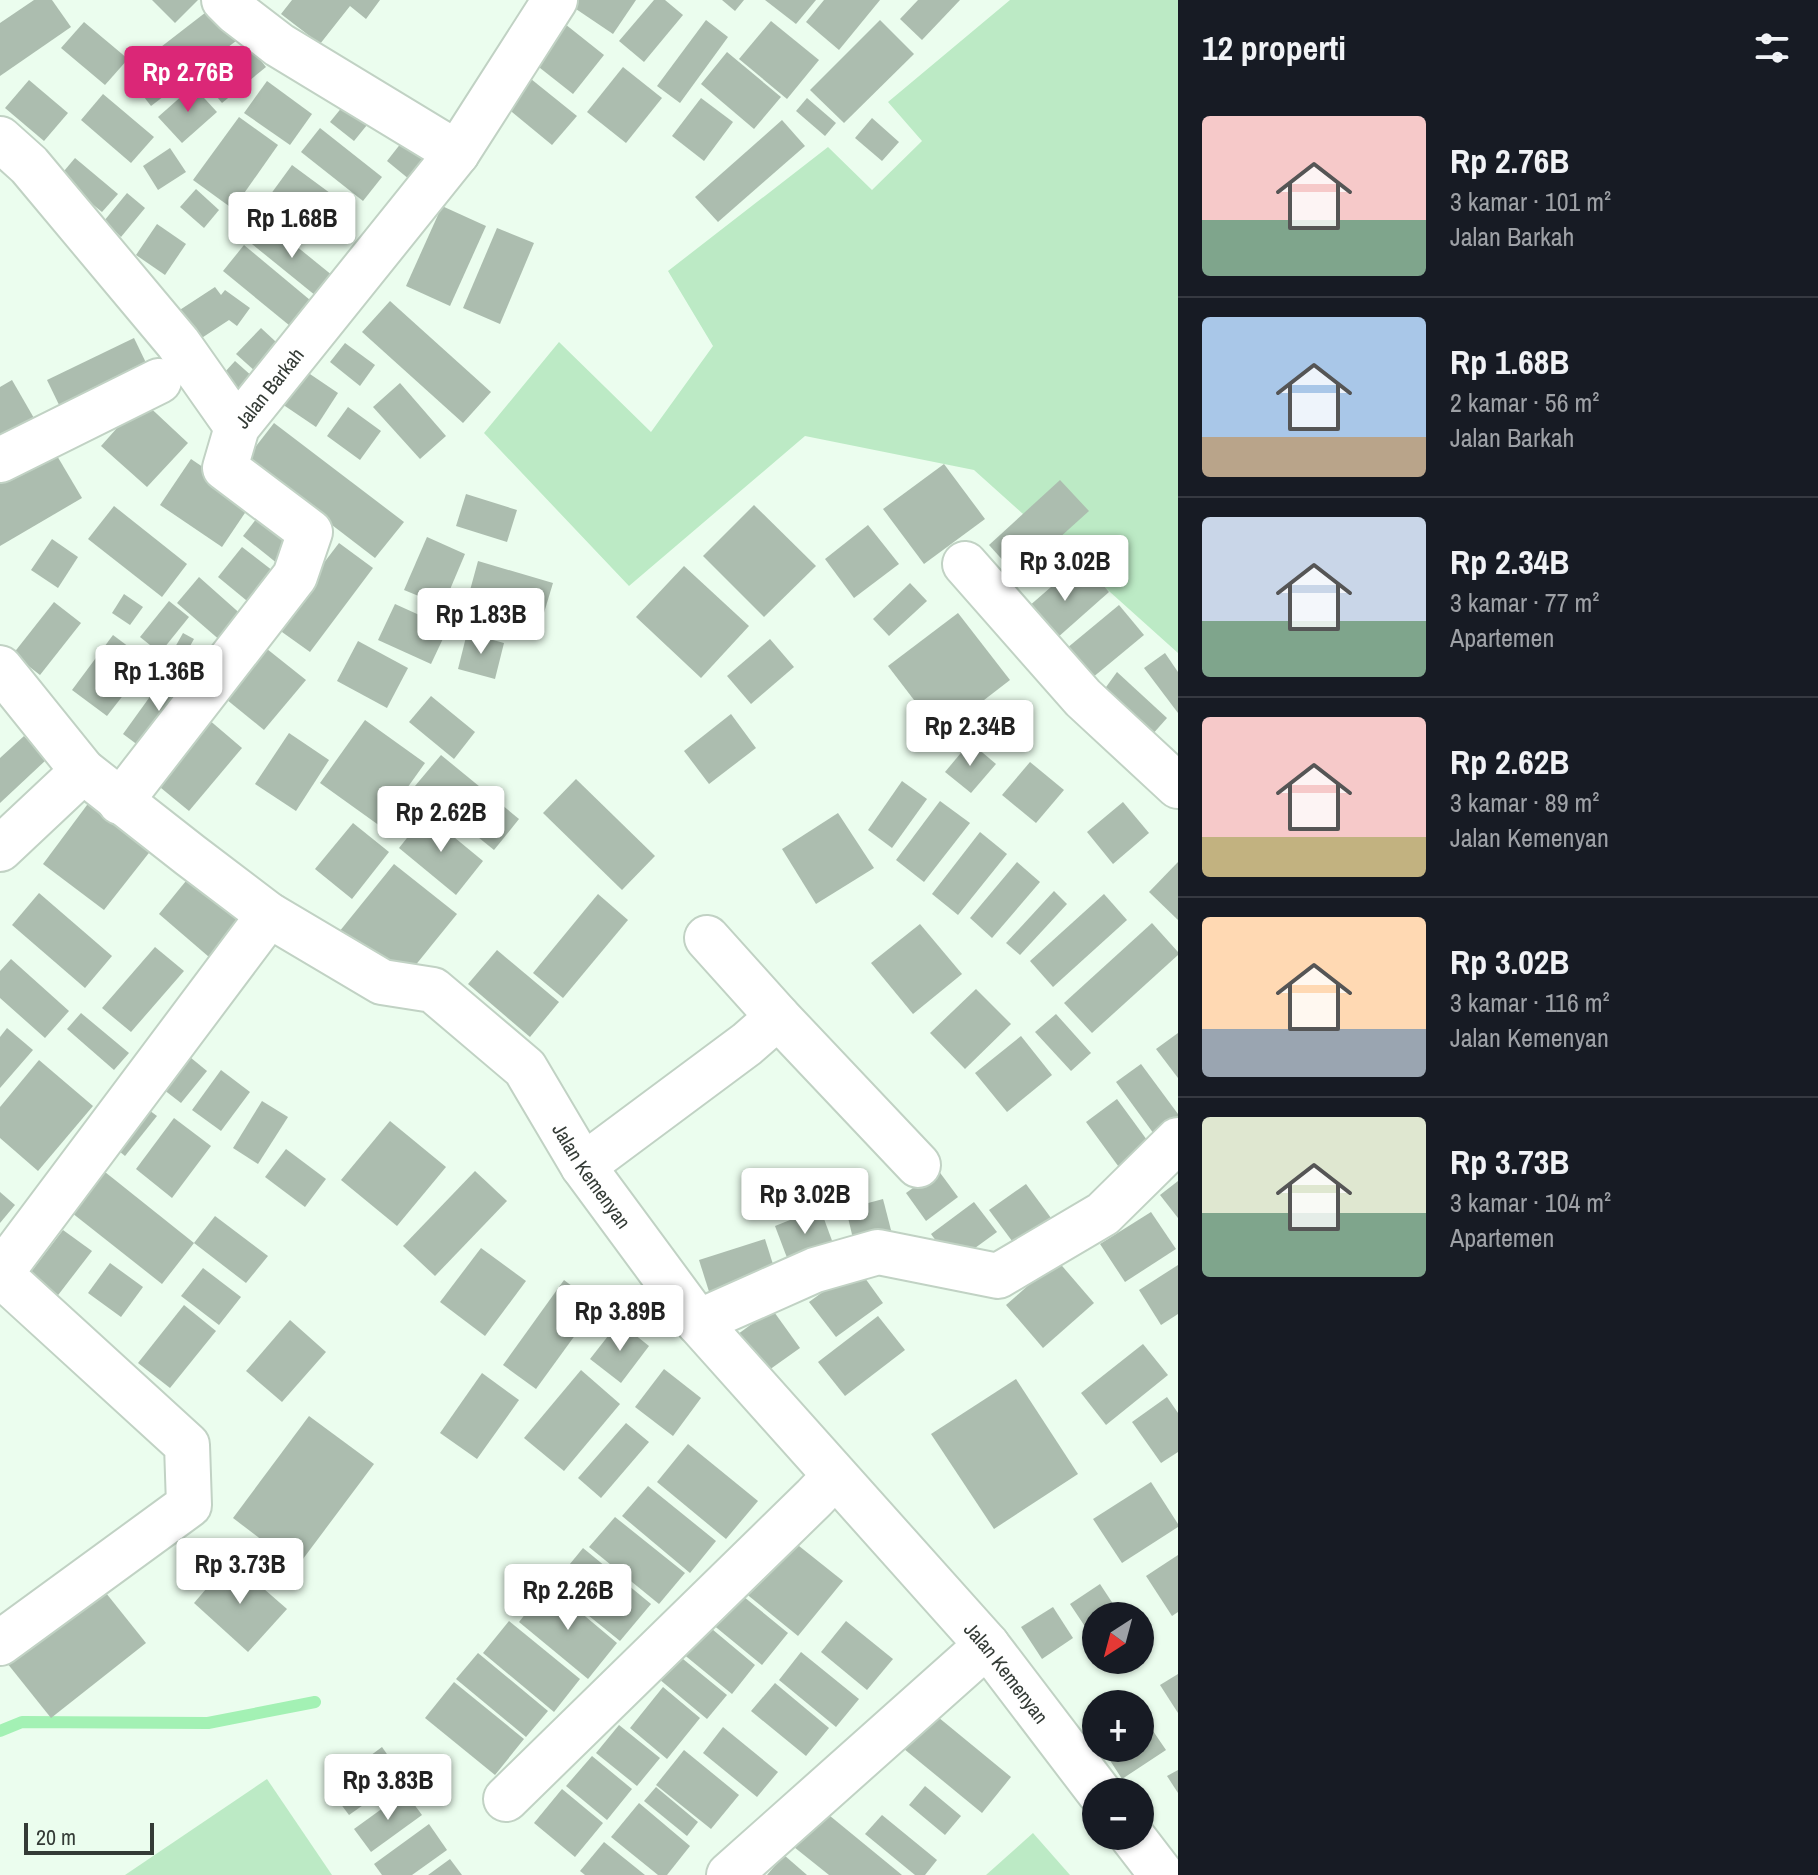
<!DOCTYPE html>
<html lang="id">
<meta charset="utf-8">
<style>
body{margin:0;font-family:"Archivo Narrow",sans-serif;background:#242831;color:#f1f3f6;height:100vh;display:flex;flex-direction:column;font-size:30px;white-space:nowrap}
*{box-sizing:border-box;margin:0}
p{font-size:26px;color:#9ea1a6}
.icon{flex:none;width:44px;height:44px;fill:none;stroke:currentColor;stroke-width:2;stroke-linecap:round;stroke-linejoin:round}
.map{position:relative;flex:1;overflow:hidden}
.details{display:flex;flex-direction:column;background:#171b24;width:640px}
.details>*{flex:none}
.needle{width:52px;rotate:216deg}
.tools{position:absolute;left:1082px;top:1602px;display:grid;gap:16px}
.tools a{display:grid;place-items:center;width:72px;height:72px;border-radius:50%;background:#171b24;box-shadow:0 2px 6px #0004;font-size:40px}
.scale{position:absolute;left:24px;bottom:20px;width:130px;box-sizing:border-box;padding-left:8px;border:4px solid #343b36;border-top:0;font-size:22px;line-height:28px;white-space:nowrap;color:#343b36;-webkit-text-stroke:6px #ebfdee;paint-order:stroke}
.price{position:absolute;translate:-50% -68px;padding:0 18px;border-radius:8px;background:#fff;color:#222;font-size:26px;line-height:52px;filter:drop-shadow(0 2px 4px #0008)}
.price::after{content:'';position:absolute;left:50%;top:48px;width:24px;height:18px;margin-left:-12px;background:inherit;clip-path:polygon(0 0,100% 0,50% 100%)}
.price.active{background:#db2777;color:#fff}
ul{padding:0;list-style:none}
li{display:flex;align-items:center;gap:24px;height:200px;padding:0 24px}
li+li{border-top:2px solid #363941}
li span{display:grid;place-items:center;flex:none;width:224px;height:160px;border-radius:8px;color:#555}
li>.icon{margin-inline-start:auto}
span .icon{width:96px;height:96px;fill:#fffc;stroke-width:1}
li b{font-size:34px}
h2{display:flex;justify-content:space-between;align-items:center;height:96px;padding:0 24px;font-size:34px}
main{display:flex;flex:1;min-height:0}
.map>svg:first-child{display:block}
.green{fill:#bceac5}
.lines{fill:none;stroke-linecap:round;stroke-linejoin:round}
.stream{stroke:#a3f1b4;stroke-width:12}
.building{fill:#acbdaf}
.street-casing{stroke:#c1d2c4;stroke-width:48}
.street{stroke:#fff;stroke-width:44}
.labels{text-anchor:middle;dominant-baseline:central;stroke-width:7;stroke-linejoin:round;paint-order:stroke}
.street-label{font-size:20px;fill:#343b36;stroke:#ebfdee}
</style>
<main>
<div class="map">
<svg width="1178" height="1875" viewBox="0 0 1178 1875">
<rect width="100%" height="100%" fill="#ebfdee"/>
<g class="green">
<path d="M1010 0H1178V653L974 470 805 436 629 586 484 433 559 342 651 432 713 346 668 271 828 147 872 190 922 141 888 102Z"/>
<path d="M267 1779 332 1875H125Z"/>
<path d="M1033 1833 1070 1875H986Z"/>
</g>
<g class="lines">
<path class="stream" d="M0 1731 22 1722 208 1723 315 1702"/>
</g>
<g class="building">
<path d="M34 0H52L71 27 0 76V23Z"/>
<path d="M152 0H198L175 23Z"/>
<path d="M292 0H380L366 19 350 6 320 44 281 14Z"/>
<path d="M578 0H636L613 34 573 7Z"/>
<path d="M654 0H665L683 15 644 62 619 41Z"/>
<path d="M722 0H744L735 11Z"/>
<path d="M765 0H816L796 24Z"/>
<path d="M824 0H880L839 50 806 22Z"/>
<path d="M918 0H960L922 40 900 19Z"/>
<path d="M210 9 236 41 151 106 126 74Z"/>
<path d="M706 20 728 37 680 103 657 86Z"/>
<path d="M880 20 914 54 844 123 810 90Z"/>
<path d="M771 21 819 60 787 99 739 59Z"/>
<path d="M84 22 128 59 105 85 61 48Z"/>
<path d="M565 24 604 55 573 94 535 64Z"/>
<path d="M246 42 266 67 222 103 202 79Z"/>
<path d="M727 52 781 97 754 129 701 84Z"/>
<path d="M623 67 662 98 626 143 587 112Z"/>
<path d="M531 79 577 116 552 145 507 108Z"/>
<path d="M29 80 68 113 44 141 5 108Z"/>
<path d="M267 81 312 114 290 145 244 113Z"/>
<path d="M193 86 217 112 182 143 158 117Z"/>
<path d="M103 94 154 137 131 163 81 120Z"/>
<path d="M352 95 376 114 354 141 330 122Z"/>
<path d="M701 98 733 122 704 161 672 136Z"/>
<path d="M807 98 836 123 825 136 796 111Z"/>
<path d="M239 117 278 145 233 209 193 180Z"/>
<path d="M872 118 899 142 882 161 855 138Z"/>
<path d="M782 120 805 146 718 222 695 197Z"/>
<path d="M320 128 382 177 363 201 301 152Z"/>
<path d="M405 138 433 162 415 184 387 161Z"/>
<path d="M170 148 186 172 158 190 143 166Z"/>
<path d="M75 158 118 194 102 212 59 177Z"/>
<path d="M292 165 334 196 300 244 257 213Z"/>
<path d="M196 189 219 210 204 228 180 207Z"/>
<path d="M127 193 145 208 121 237 104 221Z"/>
<path d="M442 206 486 226 450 306 406 286Z"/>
<path d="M264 220 338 280 321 300 247 240Z"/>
<path d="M157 224 186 244 165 275 136 255Z"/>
<path d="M497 228 534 243 500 324 463 308Z"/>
<path d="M244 245 316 305 295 330 223 271Z"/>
<path d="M215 287 221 295 225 290 250 308 237 326 229 320 188 347 169 317Z"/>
<path d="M390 301 491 392 463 423 362 332Z"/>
<path d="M261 328 289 354 265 380 236 354Z"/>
<path d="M134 338 149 369 62 411 47 380Z"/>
<path d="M345 343 375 365 360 386 330 362Z"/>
<path d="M235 361 262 385 240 409 213 385Z"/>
<path d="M304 370 338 393 316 427 282 404Z"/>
<path d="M12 380 42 432 0 455V387Z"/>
<path d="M400 383 446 436 420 459 373 407Z"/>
<path d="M142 400 188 443 147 487 101 446Z"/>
<path d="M348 407 381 431 360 460 327 436Z"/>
<path d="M274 423 404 522 375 558 246 459Z"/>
<path d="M53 449 82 498 0 546V480Z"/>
<path d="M191 459 253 501 222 547 160 505Z"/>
<path d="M944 464 985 519 924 564 883 509Z"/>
<path d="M1060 480 1089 511 1017 576 989 545Z"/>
<path d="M466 494 517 510 507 542 456 526Z"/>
<path d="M754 505 816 566 764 617 703 556Z"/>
<path d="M114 506 187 564 162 597 88 539Z"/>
<path d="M260 514 301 545 283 568 243 536Z"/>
<path d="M868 525 899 564 854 598 825 559Z"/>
<path d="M427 537 465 554 443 606 404 590Z"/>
<path d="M52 539 78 557 58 588 31 570Z"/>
<path d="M339 543 373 568 310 652 275 627Z"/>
<path d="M242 547 277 574 252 605 218 577Z"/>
<path d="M1082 560 1109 592 1048 646 1020 614Z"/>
<path d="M478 561 553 583 540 626 466 605Z"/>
<path d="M684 566 749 626 701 678 636 617Z"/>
<path d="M199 577 244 617 222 642 177 603Z"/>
<path d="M910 583 927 601 889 636 873 619Z"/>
<path d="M124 594 143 607 130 625 112 613Z"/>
<path d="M169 601 189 617 160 653 140 637Z"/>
<path d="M54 602 81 623 40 675 13 654Z"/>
<path d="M395 604 448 628 431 664 378 640Z"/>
<path d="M1119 605 1144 635 1080 688 1055 658Z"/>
<path d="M958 613 1010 680 940 734 888 666Z"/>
<path d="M183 633 194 639 181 662 170 656Z"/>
<path d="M467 633 504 643 495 679 458 669Z"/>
<path d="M113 635 149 662 107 716 72 690Z"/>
<path d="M770 639 794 667 751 704 727 676Z"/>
<path d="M358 641 408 668 387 708 337 681Z"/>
<path d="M262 645 306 680 264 730 221 695Z"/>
<path d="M199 650 212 658 199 680 186 671Z"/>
<path d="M1165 653 1178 672V713L1144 668Z"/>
<path d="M1117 672 1167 718 1143 745 1093 705Z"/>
<path d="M167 673 195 692 150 754 123 734Z"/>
<path d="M431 696 475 732 454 759 409 722Z"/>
<path d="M731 714 756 748 709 784 684 751Z"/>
<path d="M208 719 242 748 189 811 155 783Z"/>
<path d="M365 720 425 763 380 826 320 783Z"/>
<path d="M289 733 329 760 296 811 255 784Z"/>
<path d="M24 736 46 760 0 803V758Z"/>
<path d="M970 742 996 764 971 793 945 772Z"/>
<path d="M441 755 519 819 494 850 415 786Z"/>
<path d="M1030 762 1064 790 1036 823 1002 795Z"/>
<path d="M576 779 655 856 622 890 543 813Z"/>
<path d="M902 781 927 799 892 848 868 830Z"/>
<path d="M90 801 152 849 104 910 43 864Z"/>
<path d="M940 801 970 823 924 882 896 860Z"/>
<path d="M1123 802 1149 833 1113 864 1087 832Z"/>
<path d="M838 813 874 868 816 904 782 849Z"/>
<path d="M426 814 483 861 456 895 399 848Z"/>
<path d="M353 823 389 852 352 899 315 869Z"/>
<path d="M980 832 1007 854 958 915 932 894Z"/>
<path d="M1017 862 1040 882 992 938 970 918Z"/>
<path d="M1178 862V920L1149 892Z"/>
<path d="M394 864 457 914 401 983 339 932Z"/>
<path d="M190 876 241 919 209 957 159 914Z"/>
<path d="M1054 891 1067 904 1020 955 1006 943Z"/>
<path d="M39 893 112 956 85 988 12 925Z"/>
<path d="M598 894 628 920 563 998 533 973Z"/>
<path d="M1104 894 1127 920 1053 987 1030 961Z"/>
<path d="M1152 923 1178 952V955L1092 1033 1064 1003Z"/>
<path d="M920 924 962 974 913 1014 871 963Z"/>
<path d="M155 947 184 971 131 1032 102 1008Z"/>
<path d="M497 950 559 1002 530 1037 468 984Z"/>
<path d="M11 959 69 1011 45 1038 0 998V971Z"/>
<path d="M976 989 1011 1024 965 1069 930 1033Z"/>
<path d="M81 1013 129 1053 114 1070 67 1029Z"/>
<path d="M1056 1014 1091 1053 1071 1071 1035 1032Z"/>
<path d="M7 1028 33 1050 0 1088V1037Z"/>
<path d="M1178 1033V1078L1156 1049Z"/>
<path d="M1021 1036 1052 1075 1007 1112 975 1073Z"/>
<path d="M185 1053 207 1071 181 1103 159 1086Z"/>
<path d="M39 1060 93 1106 38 1171 0 1138V1107Z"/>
<path d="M1141 1064 1178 1114V1133L1162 1145 1116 1082Z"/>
<path d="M221 1070 250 1092 221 1131 192 1110Z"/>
<path d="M1117 1099 1155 1151 1124 1174 1086 1122Z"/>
<path d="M262 1101 288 1117 258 1164 233 1148Z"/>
<path d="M138 1102 157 1116 125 1156 107 1141Z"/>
<path d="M174 1118 211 1146 172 1198 136 1169Z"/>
<path d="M390 1121 446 1167 397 1226 341 1180Z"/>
<path d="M286 1149 326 1179 305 1207 265 1177Z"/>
<path d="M100 1168 194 1243 162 1284 67 1209Z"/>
<path d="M938 1170 958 1197 926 1221 906 1193Z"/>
<path d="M475 1171 507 1201 435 1276 403 1246Z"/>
<path d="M1178 1181V1218L1160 1195Z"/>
<path d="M1026 1184 1054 1222 1018 1249 989 1210Z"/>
<path d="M0 1192 15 1205 0 1223Z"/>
<path d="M883 1199 892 1234 854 1243 846 1209Z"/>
<path d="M974 1202 997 1232 953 1264 931 1234Z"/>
<path d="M820 1208 834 1246 789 1263 775 1226Z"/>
<path d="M1151 1212 1176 1249 1125 1282 1100 1244Z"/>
<path d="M215 1216 268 1256 246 1283 194 1243Z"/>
<path d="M63 1230 92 1251 52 1303 24 1281Z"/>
<path d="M765 1239 778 1280 712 1301 699 1260Z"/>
<path d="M481 1248 526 1281 485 1336 440 1302Z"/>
<path d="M1057 1260 1094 1303 1043 1348 1006 1305Z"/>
<path d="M110 1263 143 1287 121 1317 88 1293Z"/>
<path d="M1178 1265V1314L1161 1325 1139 1290Z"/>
<path d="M857 1267 883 1303 836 1337 809 1302Z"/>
<path d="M203 1268 241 1297 219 1325 181 1296Z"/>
<path d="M564 1280 597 1305 536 1389 503 1365Z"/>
<path d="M184 1305 216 1331 170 1388 138 1363Z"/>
<path d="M772 1309 800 1348 762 1375 734 1337Z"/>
<path d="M878 1316 905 1350 845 1396 818 1362Z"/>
<path d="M290 1320 326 1352 282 1402 246 1371Z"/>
<path d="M619 1322 649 1346 621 1383 590 1359Z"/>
<path d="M1143 1344 1168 1375 1106 1425 1081 1393Z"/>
<path d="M664 1369 701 1398 673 1436 635 1407Z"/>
<path d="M581 1370 620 1404 564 1471 524 1438Z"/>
<path d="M482 1373 519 1400 477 1459 440 1433Z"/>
<path d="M1016 1379 1078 1474 994 1529 931 1434Z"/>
<path d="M1167 1397 1178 1413V1452L1161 1463 1132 1422Z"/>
<path d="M309 1416 374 1464 297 1567 233 1518Z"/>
<path d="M626 1423 649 1442 601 1498 578 1478Z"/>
<path d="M688 1444 758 1501 726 1539 657 1482Z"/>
<path d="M1151 1482 1178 1524V1527L1122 1563 1093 1519Z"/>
<path d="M648 1486 716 1541 690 1573 622 1516Z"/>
<path d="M615 1517 685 1573 659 1604 589 1547Z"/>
<path d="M789 1538 843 1581 798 1636 744 1592Z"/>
<path d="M583 1548 651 1604 620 1641 552 1586Z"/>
<path d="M1178 1555V1612L1172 1616 1146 1576Z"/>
<path d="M231 1560 287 1609 248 1652 194 1603Z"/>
<path d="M1100 1584 1121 1616H1096V1643L1070 1604Z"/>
<path d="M548 1585 617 1643 588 1679 519 1622Z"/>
<path d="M102 1588 146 1643 51 1718 7 1663Z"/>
<path d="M738 1592 788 1633 762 1665 712 1624Z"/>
<path d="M1053 1607 1073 1638 1042 1659 1021 1627Z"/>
<path d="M509 1621 580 1679 554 1712 483 1653Z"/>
<path d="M846 1621 893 1659 867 1690 821 1652Z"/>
<path d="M706 1624 755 1665 732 1694 682 1653Z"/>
<path d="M672 1650 727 1695 707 1719 653 1674Z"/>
<path d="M801 1652 859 1699 836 1727 779 1680Z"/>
<path d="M478 1653 548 1711 526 1737 456 1679Z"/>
<path d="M1178 1674V1713L1160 1685Z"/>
<path d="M454 1682 524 1739 495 1775 425 1718Z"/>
<path d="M775 1683 829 1728 806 1756 751 1711Z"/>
<path d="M663 1687 700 1718 667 1759 630 1728Z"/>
<path d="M927 1708 1011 1777 982 1813 898 1744Z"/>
<path d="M1140 1712 1166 1750 1122 1779 1102 1748H1140Z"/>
<path d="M1096 1722V1739L1088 1727Z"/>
<path d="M619 1725 660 1758 637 1786 596 1753Z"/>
<path d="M723 1727 778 1772 757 1797 703 1753Z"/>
<path d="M382 1747 403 1777 349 1815 328 1787Z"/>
<path d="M684 1750 739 1795 711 1829 656 1785Z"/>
<path d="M592 1756 632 1789 607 1820 566 1786Z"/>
<path d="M1178 1770V1793L1167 1776Z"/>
<path d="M925 1786 961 1816 945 1835 909 1805Z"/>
<path d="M656 1787 698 1822 687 1836 644 1801Z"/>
<path d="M562 1789 603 1823 575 1857 534 1823Z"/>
<path d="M405 1792 422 1815 371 1852 354 1829Z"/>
<path d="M639 1803 690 1846 667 1875H658L611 1837Z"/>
<path d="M824 1811 902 1875H829L794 1847Z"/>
<path d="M882 1815 937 1860 925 1875H915L865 1834Z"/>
<path d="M429 1824 447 1850 412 1875H382L374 1864Z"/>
<path d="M604 1842 645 1875H585L580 1871Z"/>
<path d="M784 1855 807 1875H767Z"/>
<path d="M450 1859 462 1875H428Z"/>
</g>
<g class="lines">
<g class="street-casing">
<g id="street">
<path d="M224 0 236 12 279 45 457 153"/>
<path d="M0 139 29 165 178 343 237 427"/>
<path d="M0 460 159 381"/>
<path d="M965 564 1083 698 1178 786"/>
<path id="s1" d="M0 668 83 771 190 855 269 915 382 982 433 990 525 1068 583 1166 698 1322 987 1645 1099 1792"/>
<path id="s2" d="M120 802 295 576 310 532 225 468 237 427 457 153 555 0"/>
<path d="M0 849 83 771"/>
<path d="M707 938 778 1017"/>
<path d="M583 1166 747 1044 778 1017 918 1165"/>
<path d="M698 1322 815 1270 878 1252 998 1276 1103 1214 1178 1140"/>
<path d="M0 1643 189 1505 187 1445 1 1275 12 1258 269 915"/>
<path d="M506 1799 814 1498 835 1476"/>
<path d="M1132 1836 1162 1875"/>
<path d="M729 1875 987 1645"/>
</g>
</g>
<use href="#street" class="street"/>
</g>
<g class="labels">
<g class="street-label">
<text stroke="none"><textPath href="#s2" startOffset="532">Jalan Barkah</textPath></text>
<text stroke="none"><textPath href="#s1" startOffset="798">Jalan Kemenyan</textPath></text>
<text stroke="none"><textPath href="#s1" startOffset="1446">Jalan Kemenyan</textPath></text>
</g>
</g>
</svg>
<div class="tools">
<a><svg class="needle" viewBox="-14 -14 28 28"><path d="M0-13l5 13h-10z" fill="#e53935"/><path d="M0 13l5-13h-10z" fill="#9ea1a6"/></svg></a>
<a>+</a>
<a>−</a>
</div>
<div class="scale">20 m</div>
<b class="price active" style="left:188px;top:114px">Rp 2.76B</b>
<b class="price" style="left:292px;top:260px">Rp 1.68B</b>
<b class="price" style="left:1065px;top:603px">Rp 3.02B</b>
<b class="price" style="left:481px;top:656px">Rp 1.83B</b>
<b class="price" style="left:159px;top:713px">Rp 1.36B</b>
<b class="price" style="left:970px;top:768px">Rp 2.34B</b>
<b class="price" style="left:441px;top:854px">Rp 2.62B</b>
<b class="price" style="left:805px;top:1236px">Rp 3.02B</b>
<b class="price" style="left:620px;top:1353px">Rp 3.89B</b>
<b class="price" style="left:240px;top:1606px">Rp 3.73B</b>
<b class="price" style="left:568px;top:1632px">Rp 2.26B</b>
<b class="price" style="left:388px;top:1822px">Rp 3.83B</b>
</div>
<section class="details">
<h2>12 properti<svg class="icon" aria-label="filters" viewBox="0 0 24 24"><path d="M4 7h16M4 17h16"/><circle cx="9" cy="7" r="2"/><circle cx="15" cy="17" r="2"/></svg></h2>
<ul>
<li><span style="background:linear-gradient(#f6c9c9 65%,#7fa58c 0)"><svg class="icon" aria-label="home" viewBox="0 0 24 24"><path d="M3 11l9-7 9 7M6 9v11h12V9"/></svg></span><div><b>Rp 2.76B</b><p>3 kamar · 101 m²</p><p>Jalan Barkah</p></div></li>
<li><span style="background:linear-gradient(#a9c7e8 75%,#b9a48a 0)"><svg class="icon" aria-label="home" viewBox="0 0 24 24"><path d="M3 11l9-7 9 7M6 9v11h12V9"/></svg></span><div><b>Rp 1.68B</b><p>2 kamar · 56 m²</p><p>Jalan Barkah</p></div></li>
<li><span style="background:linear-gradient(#c9d6e8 65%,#7fa58c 0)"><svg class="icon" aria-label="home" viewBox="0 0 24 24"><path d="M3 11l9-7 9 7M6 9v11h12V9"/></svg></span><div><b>Rp 2.34B</b><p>3 kamar · 77 m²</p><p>Apartemen</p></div></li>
<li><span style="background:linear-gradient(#f6c9c9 75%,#c2b280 0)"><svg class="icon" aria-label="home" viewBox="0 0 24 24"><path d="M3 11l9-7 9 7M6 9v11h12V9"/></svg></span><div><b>Rp 2.62B</b><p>3 kamar · 89 m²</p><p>Jalan Kemenyan</p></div></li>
<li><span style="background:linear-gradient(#ffd9b3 70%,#9aa5b1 0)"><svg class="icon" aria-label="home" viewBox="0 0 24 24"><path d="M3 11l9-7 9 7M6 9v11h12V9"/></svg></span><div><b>Rp 3.02B</b><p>3 kamar · 116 m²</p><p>Jalan Kemenyan</p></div></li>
<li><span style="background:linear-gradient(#dfe7d0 60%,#7fa58c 0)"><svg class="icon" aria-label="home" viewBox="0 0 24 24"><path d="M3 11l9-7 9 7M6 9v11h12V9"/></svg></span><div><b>Rp 3.73B</b><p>3 kamar · 104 m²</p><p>Apartemen</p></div></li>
</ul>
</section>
</main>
